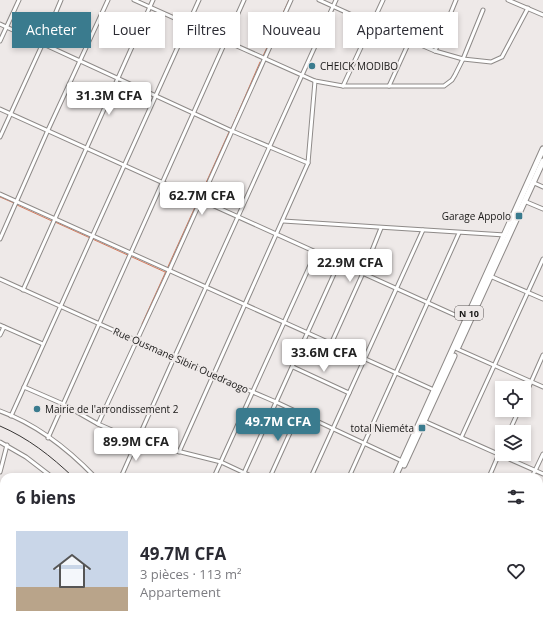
<!DOCTYPE html>
<html lang="fr">
<meta charset="utf-8">
<style>
body{margin:0;font-family:"Open Sans",sans-serif;background:#f7f7f7;color:#2b2b33;height:100vh;display:flex;flex-direction:column;font-size:15px;white-space:nowrap}
*{box-sizing:border-box;margin:0}
p{font-size:13px;color:#7c7c81}
.icon{flex:none;width:22px;height:22px;fill:none;stroke:currentColor;stroke-width:2;stroke-linecap:round;stroke-linejoin:round}
.map{position:relative;flex:1;overflow:hidden}
.side{position:absolute;left:0px;top:473px;width:543px;height:156px;display:flex;flex-direction:column;background:#fff;border-radius:12px 12px 0 0;box-shadow:0 2px 6px #0003}
.side>*{flex:none}
.hud{position:absolute;left:12px;top:12px;width:519px;height:36px;display:flex;gap:8px}
.buttons{position:absolute;left:495px;top:381px;display:grid;gap:8px}
.buttons a{display:grid;place-items:center;width:36px;height:36px;border-radius:0px;background:#fff;box-shadow:0 2px 6px #0003;font-size:20px}
.price{position:absolute;translate:-50% -34px;padding:0 9px;border-radius:4px;background:#fff;color:#222;font-size:13px;line-height:26px;filter:drop-shadow(0 1px 2px #0008)}
.price::after{content:'';position:absolute;left:50%;top:24px;width:12px;height:9px;margin-left:-6px;background:inherit;clip-path:polygon(0 0,100% 0,50% 100%)}
.price.current{background:#3a7b8e;color:#fff}
ul{padding:0;list-style:none}
li{display:flex;align-items:center;gap:12px;height:100px;padding:0 16px}
li+li{border-top:1px solid #e1e1e2}
li span{display:grid;place-items:center;flex:none;width:112px;height:80px;border-radius:0px;color:#555}
li>.icon{margin-inline-start:auto}
span .icon{width:48px;height:48px;fill:#fffc;stroke-width:1}
li b{font-size:17px}
h2{display:flex;justify-content:space-between;align-items:center;height:48px;padding:0 16px;font-size:17px}
.tag{padding:0 14px;border-radius:0px;background:#fff;box-shadow:0 2px 6px #0003;font-size:14px;line-height:36px}
.tag.current{background:#3a7b8e;color:#fff}
.map>svg:first-child{display:block}
.lines{fill:none;stroke-linecap:round;stroke-linejoin:round}
.stream{stroke:#d6795b;stroke-width:1}
.minor-casing{stroke:#8e8a88;stroke-width:5}
.primary-casing{stroke:#8e8a88;stroke-width:7}
.minor{stroke:#fff;stroke-width:3}
.primary{stroke:#fff;stroke-width:5}
.rail{stroke:#373534;stroke-width:1}
.poi-dot{fill:#3a7b8e;stroke:#eee9e8;stroke-width:1.5}
.labels{text-anchor:middle;dominant-baseline:central;stroke-width:4;stroke-linejoin:round;paint-order:stroke}
.shield{fill:#eee9e8;stroke:#585554;stroke-width:1}
.shield-label{font-size:9px;font-weight:bold;fill:#171615}
.poi-label{font-size:10px;fill:#171615;stroke:#eee9e8;text-anchor:start}
.street-label{font-size:10px;fill:#171615;stroke:#eee9e8}
</style>
<div class="map">
<svg width="543" height="629" viewBox="0 0 543 629">
<rect width="100%" height="100%" fill="#eee9e8"/>
<g class="lines">
<g class="stream">
<path d="M263 56 289 0"/>
<path d="M231 129 260 62"/>
<path d="M0 197 14 203"/>
<path d="M17 205 52 221"/>
<path d="M55 222 165 272"/>
<path d="M142 324 229 132"/>
</g>
<g class="minor-casing">
<g id="minor">
<path d="M134 0 315 81 343 86 383 0"/>
<path d="M319 0 372 24 435 51 463 59 491 62 502 57 528 8"/>
<path d="M508 0 543 15"/>
<path d="M0 24 232 131 308 163"/>
<path d="M0 41 19 0"/>
<path d="M435 51 456 0"/>
<path d="M343 86H444L452 80 455 75 463 59 483 10"/>
<path d="M389 86 410 40"/>
<path d="M0 109 466 320"/>
<path d="M0 137 43 43 61 0"/>
<path d="M532 182 543 187"/>
<path d="M0 194 434 390"/>
<path d="M524 201 543 209"/>
<path d="M283 221 505 235"/>
<path d="M0 239 48 130 108 0"/>
<path d="M490 276 543 299"/>
<path d="M0 279 213 375 276 402 402 461"/>
<path d="M23 290C67 194 109 96 153 0"/>
<path d="M0 325 43 344"/>
<path d="M0 335 4 327"/>
<path d="M331 344 363 273 381 228"/>
<path d="M455 348 543 387"/>
<path d="M293 367 349 393"/>
<path d="M24 387 63 404 98 424 137 441 221 462 253 477"/>
<path d="M524 398 543 355"/>
<path d="M0 411C36 424 69 450 95 477"/>
<path d="M11 416 199 0"/>
<path d="M424 421 543 474"/>
<path d="M98 424 169 271 291 0"/>
<path d="M509 432 519 410"/>
<path d="M48 438 244 0"/>
<path d="M461 438 543 259"/>
<path d="M0 442 26 457 52 477"/>
<path d="M179 452 308 163 315 81"/>
<path d="M0 472 7 445"/>
<path d="M244 473 339 263"/>
<path d="M121 477 174 358 336 0"/>
<path d="M214 477 316 252"/>
<path d="M270 477 299 413"/>
<path d="M311 477 423 230"/>
<path d="M349 477 459 233"/>
<path d="M489 477 502 447"/>
<path d="M532 477 543 454"/>
<path d="M0 510 4 511"/>
<path d="M539 563 543 554"/>
<path d="M0 567 4 568"/>
<path d="M135 625 136 629"/>
<path d="M161 625 162 629"/>
<path d="M206 625 215 629"/>
<path d="M487 625 496 629"/>
<path d="M0 627 6 629"/>
<path d="M22 629 23 625"/>
<path d="M85 629 87 625"/>
<path d="M195 629 196 625"/>
<path d="M308 629 310 625"/>
<path d="M465 629 467 625"/>
<path d="M509 629 511 625"/>
</g>
</g>
<g class="primary-casing">
<g id="primary">
<path d="M458 347 543 161"/>
<path d="M404 465 454 356"/>
<path d="M395 477 543 149"/>
<path d="M326 629 327 625"/>
<path d="M331 629 332 625"/>
</g>
</g>
<use href="#minor" class="minor"/>
<use href="#primary" class="primary"/>
<g class="rail">
<path d="M0 426C28 438 51 456 73 477"/>
<path d="M147 625 148 629"/>
</g>
</g>
<g class="poi-dot">
<circle cx="312" cy="66" r="4"/>
<rect x="515" y="212" width="8" height="8" rx="2"/>
<circle cx="37" cy="409" r="4"/>
<rect x="418" y="424" width="8" height="8" rx="2"/>
</g>
<g class="labels">
<rect class="shield" x="455" y="306" width="28" height="14" rx="3"/>
<g class="shield-label">
<text x="469" y="313">N 10</text>
</g>
<g class="poi-label">
<text x="320" y="66">CHEICK MODIBO</text>
<text x="511" y="216" text-anchor="end">Garage Appolo</text>
<text x="45" y="409">Mairie de l'arrondissement 2</text>
<text x="414" y="428" text-anchor="end">total Nieméta</text>
</g>
<g class="street-label">
<text transform="translate(181 360) rotate(24)">Rue Ousmane Sibiri Ouedraogo</text>
</g>
</g>
</svg>
<div class="buttons">
<a><svg class="icon" aria-label="locate" viewBox="0 0 24 24"><circle cx="12" cy="12" r="6"/><path d="M12 2v4M12 18v4M2 12h4M18 12h4"/></svg></a>
<a><svg class="icon" aria-label="layers" viewBox="0 0 24 24"><path d="M12 4l9 5-9 5-9-5zM3 14l9 5 9-5"/></svg></a>
</div>
<b class="price" style="left:109px;top:116px">31.3M CFA</b>
<b class="price" style="left:202px;top:216px">62.7M CFA</b>
<b class="price" style="left:350px;top:283px">22.9M CFA</b>
<b class="price" style="left:324px;top:373px">33.6M CFA</b>
<b class="price current" style="left:278px;top:442px">49.7M CFA</b>
<b class="price" style="left:136px;top:462px">89.9M CFA</b>
<div class="hud">
<a class="tag current">Acheter</a>
<a class="tag">Louer</a>
<a class="tag">Filtres</a>
<a class="tag">Nouveau</a>
<a class="tag">Appartement</a>
</div>
<section class="side">
<h2>6 biens<svg class="icon" aria-label="filters" viewBox="0 0 24 24"><path d="M4 7h16M4 17h16"/><circle cx="9" cy="7" r="2"/><circle cx="15" cy="17" r="2"/></svg></h2>
<ul>
<li><span style="background:linear-gradient(#c9d6e8 70%,#b9a48a 0)"><svg class="icon" aria-label="home" viewBox="0 0 24 24"><path d="M3 11l9-7 9 7M6 9v11h12V9"/></svg></span><div><b>49.7M CFA</b><p>3 pièces · 113 m²</p><p>Appartement</p></div><svg class="icon" aria-label="heart" viewBox="0 0 24 24"><path d="M12 20l-8-8c-3-5 5-10 8-4 3-6 11-1 8 4z"/></svg></li>
</ul>
</section>
</div>
